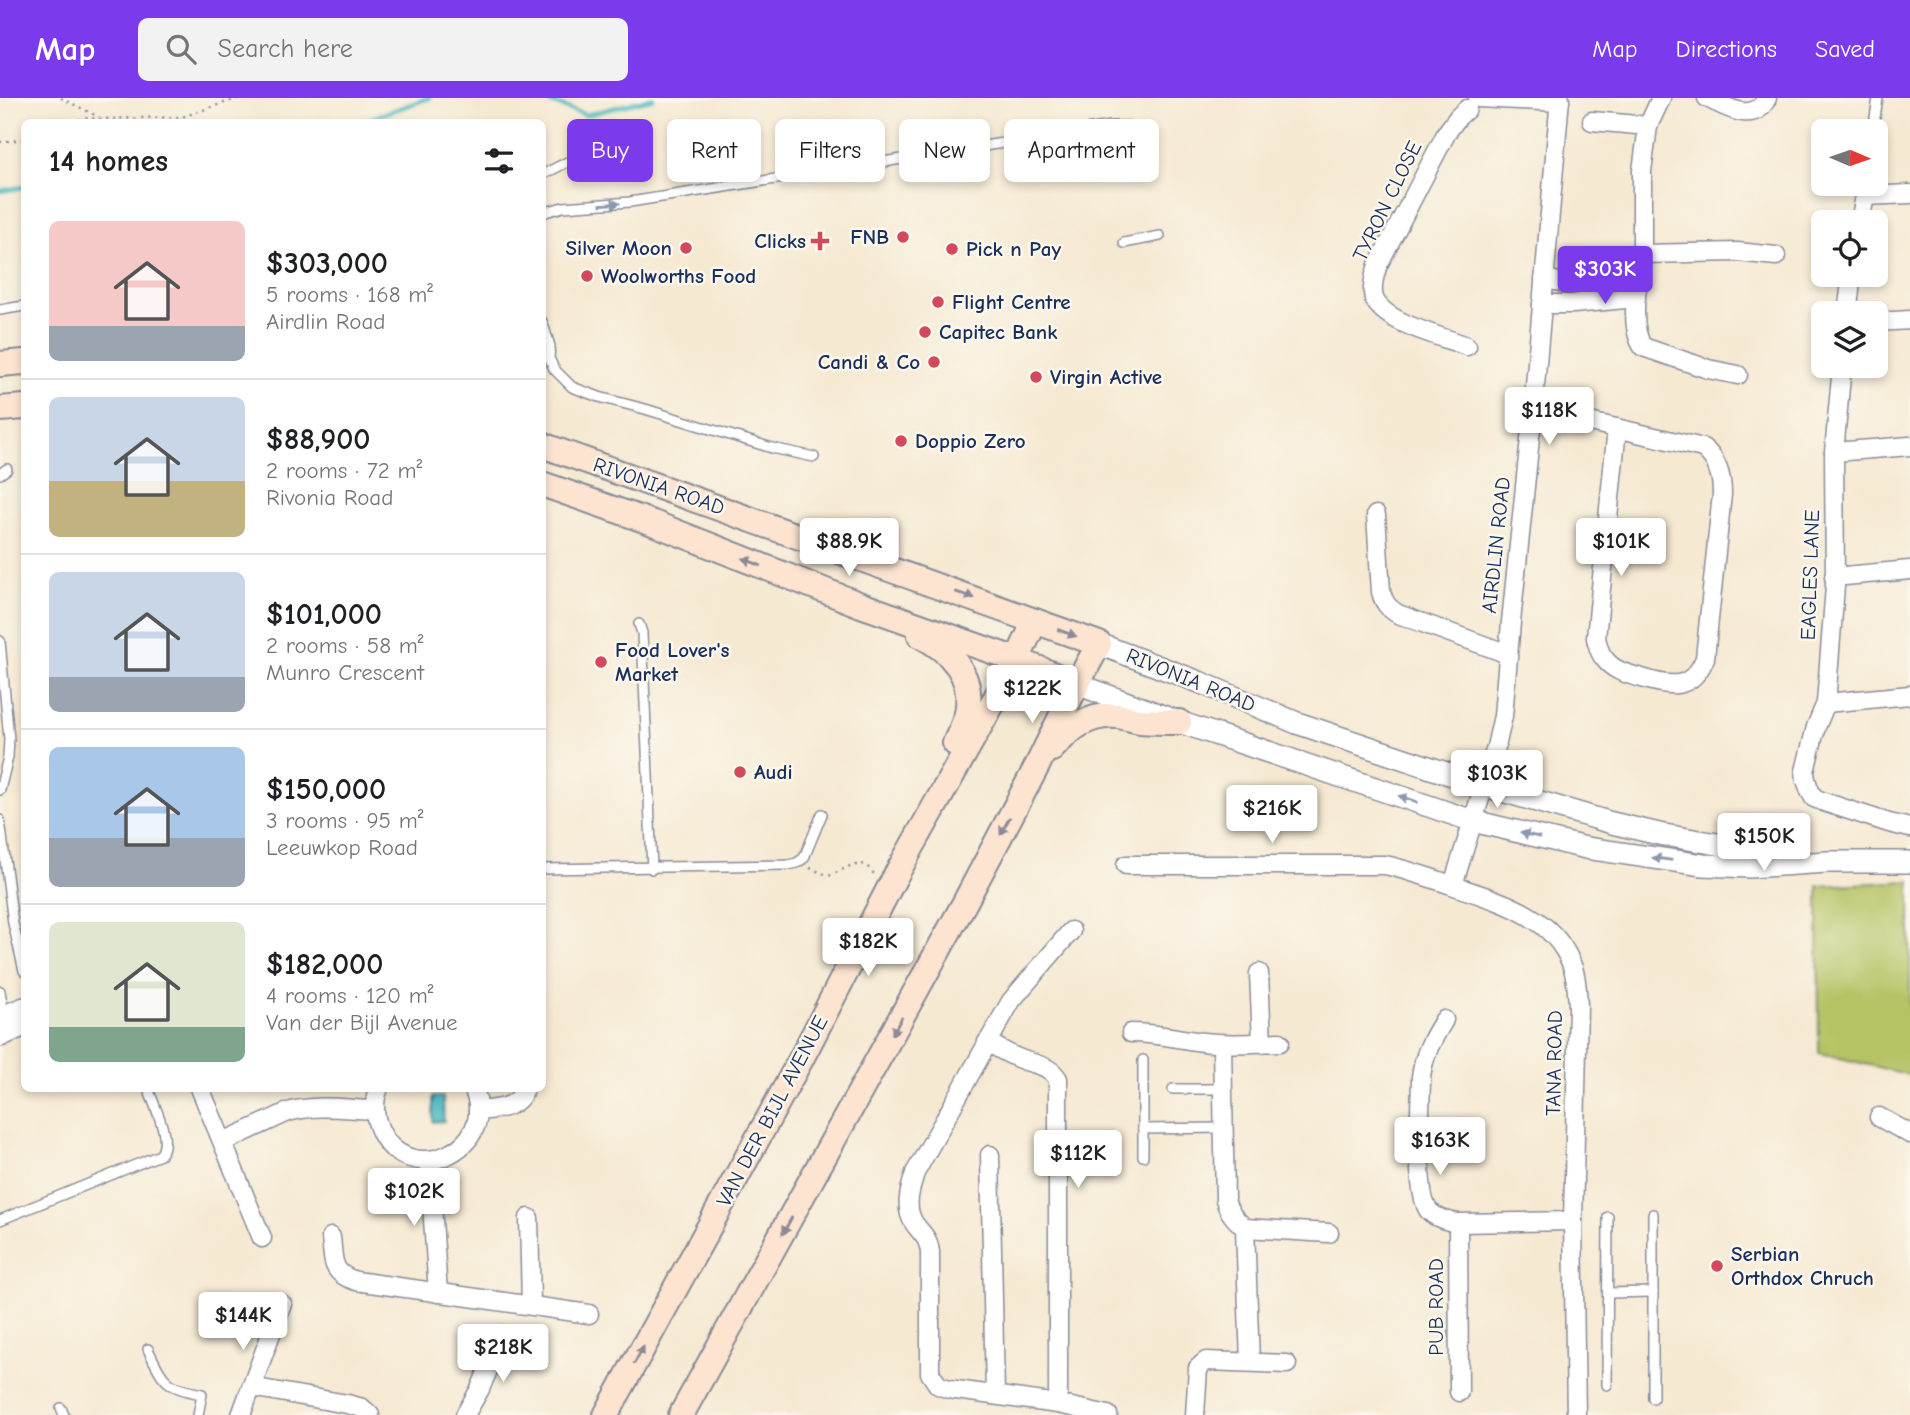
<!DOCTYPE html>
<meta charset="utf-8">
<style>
body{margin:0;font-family:"Comic Neue",sans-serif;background:#f2f2f2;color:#202124;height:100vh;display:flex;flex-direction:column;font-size:26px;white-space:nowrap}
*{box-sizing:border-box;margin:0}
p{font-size:23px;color:#757577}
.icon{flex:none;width:38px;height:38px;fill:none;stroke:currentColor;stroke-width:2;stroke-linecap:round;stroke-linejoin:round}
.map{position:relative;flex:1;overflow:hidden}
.panel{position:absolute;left:21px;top:21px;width:525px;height:973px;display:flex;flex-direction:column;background:#fff;border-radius:10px;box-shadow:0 4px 10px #0003}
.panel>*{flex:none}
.hud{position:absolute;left:567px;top:21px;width:665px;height:63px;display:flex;gap:14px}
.needle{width:46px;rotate:92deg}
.fabs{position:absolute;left:1811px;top:21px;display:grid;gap:14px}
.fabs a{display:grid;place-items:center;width:77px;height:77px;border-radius:10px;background:#fff;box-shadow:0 4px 10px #0003;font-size:35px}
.price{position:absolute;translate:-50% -60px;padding:0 16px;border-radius:7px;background:#fff;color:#222;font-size:23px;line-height:46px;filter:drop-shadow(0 2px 4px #0008)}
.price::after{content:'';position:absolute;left:50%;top:42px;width:21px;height:16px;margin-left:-10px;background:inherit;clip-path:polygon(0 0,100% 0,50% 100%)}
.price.active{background:#7c3aed;color:#fff}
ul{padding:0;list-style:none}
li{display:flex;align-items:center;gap:21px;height:175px;padding:0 28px}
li+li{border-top:2px solid #e0e0e0}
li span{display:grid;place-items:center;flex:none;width:196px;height:140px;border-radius:10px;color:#555}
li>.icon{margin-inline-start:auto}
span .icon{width:84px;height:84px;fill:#fffc;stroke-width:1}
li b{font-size:30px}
h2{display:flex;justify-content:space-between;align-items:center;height:84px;padding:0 28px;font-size:30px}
.chip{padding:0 24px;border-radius:10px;background:#fff;box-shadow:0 4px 10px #0003;font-size:24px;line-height:63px}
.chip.active{background:#7c3aed;color:#fff}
header{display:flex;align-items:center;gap:42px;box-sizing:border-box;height:98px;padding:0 35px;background:#7c3aed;color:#fff}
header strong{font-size:33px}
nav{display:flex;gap:38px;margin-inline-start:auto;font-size:24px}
.search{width:490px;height:63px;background:#f2f2f2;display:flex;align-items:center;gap:18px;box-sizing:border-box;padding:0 24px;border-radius:10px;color:#757577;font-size:26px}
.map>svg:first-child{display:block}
.green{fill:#b6c264;stroke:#687861;stroke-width:2}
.water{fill:#47b6be;stroke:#31728e;stroke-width:2}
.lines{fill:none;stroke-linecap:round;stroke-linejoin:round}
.stream{stroke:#47b6be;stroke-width:5}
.service-casing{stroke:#888c98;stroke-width:12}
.minor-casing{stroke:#888c98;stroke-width:21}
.tertiary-casing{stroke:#888c98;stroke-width:24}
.secondary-casing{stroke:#888c98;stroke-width:28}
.path{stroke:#888c98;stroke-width:2.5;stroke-dasharray:2 5;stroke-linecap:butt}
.service{stroke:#fff;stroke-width:9}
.minor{stroke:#fff;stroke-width:18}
.tertiary{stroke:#fff;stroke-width:21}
.secondary{stroke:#fde4d1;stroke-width:24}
.oneway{fill:#8d97ae}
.oneway2{fill:#8c8a98}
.poi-dot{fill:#d1495b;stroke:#fbf7ec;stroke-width:2.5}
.labels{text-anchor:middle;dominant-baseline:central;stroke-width:5;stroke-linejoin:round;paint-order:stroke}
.street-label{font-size:21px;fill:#1b2f5e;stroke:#fbf7ec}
.poi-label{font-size:21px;font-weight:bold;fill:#1b2f5e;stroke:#fbf7ec;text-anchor:start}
</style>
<header>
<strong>Map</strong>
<div class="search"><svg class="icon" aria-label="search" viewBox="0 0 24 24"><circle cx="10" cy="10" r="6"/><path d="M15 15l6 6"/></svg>Search here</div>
<nav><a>Map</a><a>Directions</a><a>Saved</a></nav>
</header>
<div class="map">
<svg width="1910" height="1317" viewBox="0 0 1910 1317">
<rect width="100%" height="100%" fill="#fbf7ec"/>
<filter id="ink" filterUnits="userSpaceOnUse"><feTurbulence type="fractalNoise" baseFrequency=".0143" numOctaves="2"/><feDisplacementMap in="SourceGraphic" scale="14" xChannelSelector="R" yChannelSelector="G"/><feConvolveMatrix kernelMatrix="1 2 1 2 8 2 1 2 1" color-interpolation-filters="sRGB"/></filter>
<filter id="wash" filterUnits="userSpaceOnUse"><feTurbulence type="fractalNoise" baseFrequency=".00686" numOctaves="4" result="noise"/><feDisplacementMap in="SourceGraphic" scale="28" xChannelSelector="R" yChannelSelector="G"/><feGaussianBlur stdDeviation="1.57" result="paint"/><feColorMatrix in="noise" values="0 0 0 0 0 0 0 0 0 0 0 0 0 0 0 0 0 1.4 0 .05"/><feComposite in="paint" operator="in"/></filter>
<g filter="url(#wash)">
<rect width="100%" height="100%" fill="#f5e9d2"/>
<path class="green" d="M1910 783V977L1819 955 1818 788Z"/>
<path class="water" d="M433 999H443L444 1023 433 1024Z"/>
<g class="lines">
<g class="stream">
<path d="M538 0 586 17 653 0"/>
<path d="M360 24 429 0"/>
<path d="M0 93 24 89"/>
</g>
</g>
</g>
<g filter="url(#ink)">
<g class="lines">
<g class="service-casing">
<g id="service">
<path d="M1873 33 1878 0"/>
<path d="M542 77 577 59"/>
<path d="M542 115 563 109 630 104 1111 28H1128L1140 32"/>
<path d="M1124 145 1160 138"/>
<path d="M0 212 24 208"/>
<path d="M542 223 550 248 549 260 554 271 572 289 599 299 645 311 772 350 814 359"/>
<path d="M0 376 7 371"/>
<path d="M639 526 642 535 652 771"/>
<path d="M0 543 9 641 8 659 0 692"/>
<path d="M0 722 13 825 24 873"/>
<path d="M542 771 788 767 797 765 804 760 822 716"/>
<path d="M0 893 4 919"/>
<path d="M1143 962V1031L1224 1030"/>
<path d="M1173 991H1223"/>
<path d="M1143 1031V1058"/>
<path d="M1653 1116V1300"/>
<path d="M0 1122 160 1057C173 1042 154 1008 148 990"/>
<path d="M1608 1195 1653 1194"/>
<path d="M148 1251C164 1284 165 1289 202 1296L198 1317"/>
<path d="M1607 1287 1608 1119"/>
<path d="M61 1310 64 1317"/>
</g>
</g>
<g class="minor-casing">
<g id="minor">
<path d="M1478 0 1560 4"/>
<path d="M1707 0C1727 9 1754 27 1767 0"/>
<path d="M1467 11 1458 19 1447 34 1378 167C1374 178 1371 189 1374 200 1383 225 1444 239 1467 248"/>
<path d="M1592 23 1648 28 1642 73V156L1737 154 1776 158"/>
<path d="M1648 28 1661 0"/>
<path d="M1860 124 1865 98 1910 96"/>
<path d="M1642 156C1638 181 1628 227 1643 249L1708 271 1738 277"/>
<path d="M1544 181 1576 187 1637 191"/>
<path d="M1542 206H1573L1636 200"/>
<path d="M1847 215 1852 177"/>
<path d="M1876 224 1910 222"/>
<path d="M1842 268 1834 354 1835 488 1826 605 1816 629 1805 673 1806 682 1810 693 1814 700 1824 704 1889 725 1910 730"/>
<path d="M1533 311 1703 350C1718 362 1722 378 1722 396L1705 560C1692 593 1670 589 1642 580 1627 576 1613 573 1604 560 1599 555 1598 547 1596 540L1617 330"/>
<path d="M1834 354 1910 348"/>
<path d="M1376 417 1381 494C1384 505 1388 510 1398 516L1508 556"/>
<path d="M1834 479 1910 472"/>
<path d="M1826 605 1910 597"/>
<path d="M1126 767H1385C1412 773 1437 782 1463 791 1506 805 1553 820 1571 865 1577 878 1577 893 1578 908L1573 1123 1576 1317"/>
<path d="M1453 787 1496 649 1503 618 1511 524 1533 311 1560 0"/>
<path d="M1071 833 1011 903 915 1075C910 1091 904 1110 914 1125 922 1137 928 1138 930 1154V1275L938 1287 949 1291 1058 1306 1108 1317"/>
<path d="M1259 875 1262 945"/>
<path d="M1444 922C1432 942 1424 955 1421 979 1421 1005 1414 1095 1429 1113 1437 1121 1448 1123 1458 1125L1573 1123"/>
<path d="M1131 935C1156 935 1178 941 1203 944 1228 947 1254 945 1280 944"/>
<path d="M987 944C997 949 1007 956 1018 960 1033 967 1049 966 1058 981V1306"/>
<path d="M1222 946 1225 1101C1228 1114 1235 1121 1245 1130L1250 1264"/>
<path d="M200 990 262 1140"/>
<path d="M379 990C373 1003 374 1019 380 1032 408 1094 501 1050 473 990"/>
<path d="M478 1013C497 1011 518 1011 525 990"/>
<path d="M1879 1019 1910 1036"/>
<path d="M223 1044 288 1014C316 1006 346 1011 375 1012"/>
<path d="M990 1057 995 1297"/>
<path d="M429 1063 438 1195"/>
<path d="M529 1120 531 1207"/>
<path d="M1458 1125 1459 1294"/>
<path d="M1245 1130 1329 1135"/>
<path d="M331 1139C334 1163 330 1175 356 1183L589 1216"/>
<path d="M251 1289 347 1306 362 1310 370 1317"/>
<path d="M241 1317 282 1206"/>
<path d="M465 1317 480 1291 503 1237"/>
<path d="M1195 1317 1198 1270 1206 1263 1287 1266"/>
</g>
</g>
<g class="tertiary-casing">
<g id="tertiary">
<path d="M1099 546 1199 584 1297 625 1485 688 1612 725 1659 736 1787 758"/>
<path d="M1077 586 1179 624 1473 723 1586 750 1703 767 1749 769 1827 764H1910"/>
<path d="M0 920 24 910"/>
<path d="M0 938 24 927"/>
</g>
</g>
<g class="secondary-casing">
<g id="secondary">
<path d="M0 266 24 264"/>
<path d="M0 311 24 309"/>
<path d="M542 347 1099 546 1077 586 1037 668 964 806 681 1317"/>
<path d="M542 386 653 425 861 507 1017 562 1077 586"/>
<path d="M920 537C949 552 972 575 968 609 967 622 960 634 955 645"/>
<path d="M1052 651C1070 631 1089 615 1118 618 1125 619 1133 622 1140 623 1153 624 1166 624 1179 624"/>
<path d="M606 1317 800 963 896 777 1017 562 1035 523"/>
</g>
</g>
<g class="path">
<path d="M61 0 99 19"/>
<path d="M72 24 83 20 103 21 182 19 239 0"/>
<path d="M0 44 24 41"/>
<path d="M810 770 829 778 850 768 865 766 875 777"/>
</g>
<use href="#service" class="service"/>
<use href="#minor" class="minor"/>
<use href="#tertiary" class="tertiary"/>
<use href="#secondary" class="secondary"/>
</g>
<defs><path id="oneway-solid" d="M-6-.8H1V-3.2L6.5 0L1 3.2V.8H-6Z" transform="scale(1.75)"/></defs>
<g class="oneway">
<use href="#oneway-solid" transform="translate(610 106) rotate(-4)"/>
<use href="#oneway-solid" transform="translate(1408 701) rotate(-161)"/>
<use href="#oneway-solid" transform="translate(1530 737) rotate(-167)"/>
<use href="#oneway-solid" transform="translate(1662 761) rotate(-172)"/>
</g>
<g class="oneway2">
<use href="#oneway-solid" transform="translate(752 464) rotate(-158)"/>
<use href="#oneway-solid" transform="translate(965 497) rotate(19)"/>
<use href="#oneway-solid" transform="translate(1067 535) rotate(20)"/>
<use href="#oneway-solid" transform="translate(1005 728) rotate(118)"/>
<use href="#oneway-solid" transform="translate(897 928) rotate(119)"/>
<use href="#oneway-solid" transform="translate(787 1128) rotate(119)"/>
<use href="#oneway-solid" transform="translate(639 1257) rotate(-61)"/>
</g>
</g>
<g class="poi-dot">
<circle cx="903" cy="139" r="7"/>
<path d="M816.5 132.5h7v7h7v7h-7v7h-7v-7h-7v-7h7z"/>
<circle cx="686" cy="150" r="7"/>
<circle cx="952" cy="151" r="7"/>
<circle cx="587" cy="178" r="7"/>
<circle cx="938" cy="204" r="7"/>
<circle cx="925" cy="234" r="7"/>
<circle cx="934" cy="264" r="7"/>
<circle cx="1036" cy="279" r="7"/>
<circle cx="901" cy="343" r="7"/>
<circle cx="601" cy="564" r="7"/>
<circle cx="740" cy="674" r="7"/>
<circle cx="1717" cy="1168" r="7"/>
</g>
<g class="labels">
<g class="street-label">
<text transform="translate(1387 103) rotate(-64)">TYRON CLOSE</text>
<text transform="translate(659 388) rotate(19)">RIVONIA ROAD</text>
<text transform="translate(1496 447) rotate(-84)">AIRDLIN ROAD</text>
<text transform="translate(1810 477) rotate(-88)">EAGLES LANE</text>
<text transform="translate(1191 582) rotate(22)">RIVONIA ROAD</text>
<text transform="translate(1554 965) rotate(-89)">TANA ROAD</text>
<text transform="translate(772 1013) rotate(-62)">VAN DER BIJL AVENUE</text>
<text transform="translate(1436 1209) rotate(-90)">PUB ROAD</text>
</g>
<g class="poi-label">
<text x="889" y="139" text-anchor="end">FNB</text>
<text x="806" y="143" text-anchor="end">Clicks</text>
<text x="672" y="150" text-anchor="end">Silver Moon</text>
<text x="966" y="151">Pick n Pay</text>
<text x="601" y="178">Woolworths Food</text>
<text x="952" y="204">Flight Centre</text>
<text x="939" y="234">Capitec Bank</text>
<text x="920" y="264" text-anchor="end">Candi &amp; Co</text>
<text x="1050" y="279">Virgin Active</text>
<text x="915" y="343">Doppio Zero</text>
<text x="615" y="552">Food Lover's<tspan x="615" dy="24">Market</tspan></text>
<text x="754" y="674">Audi</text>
<text x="1731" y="1156">Serbian<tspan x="1731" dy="24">Orthdox Chruch</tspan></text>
</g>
</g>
</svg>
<div class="fabs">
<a><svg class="needle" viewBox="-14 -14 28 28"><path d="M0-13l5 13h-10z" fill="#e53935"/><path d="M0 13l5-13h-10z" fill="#757577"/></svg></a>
<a><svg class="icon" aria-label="locate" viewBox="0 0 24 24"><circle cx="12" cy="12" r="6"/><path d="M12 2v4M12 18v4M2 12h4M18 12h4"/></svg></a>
<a><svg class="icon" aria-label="layers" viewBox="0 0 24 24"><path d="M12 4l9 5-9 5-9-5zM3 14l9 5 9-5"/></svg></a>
</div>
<b class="price active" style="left:1605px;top:208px">$303K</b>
<b class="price" style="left:1549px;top:349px">$118K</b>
<b class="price" style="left:849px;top:480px">$88.9K</b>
<b class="price" style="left:1621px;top:480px">$101K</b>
<b class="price" style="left:1032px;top:627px">$122K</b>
<b class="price" style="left:1497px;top:712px">$103K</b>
<b class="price" style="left:1272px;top:747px">$216K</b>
<b class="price" style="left:1764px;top:775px">$150K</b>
<b class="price" style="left:868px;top:880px">$182K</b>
<b class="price" style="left:1440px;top:1079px">$163K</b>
<b class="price" style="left:1078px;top:1092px">$112K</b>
<b class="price" style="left:414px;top:1130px">$102K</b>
<b class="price" style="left:243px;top:1254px">$144K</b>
<b class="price" style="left:503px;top:1286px">$218K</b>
<div class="hud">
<a class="chip active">Buy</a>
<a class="chip">Rent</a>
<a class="chip">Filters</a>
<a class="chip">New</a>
<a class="chip">Apartment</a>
</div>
<section class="panel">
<h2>14 homes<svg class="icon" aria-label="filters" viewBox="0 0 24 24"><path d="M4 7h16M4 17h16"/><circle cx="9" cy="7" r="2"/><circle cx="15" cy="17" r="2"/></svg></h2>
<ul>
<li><span style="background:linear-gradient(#f6c9c9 75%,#9aa5b1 0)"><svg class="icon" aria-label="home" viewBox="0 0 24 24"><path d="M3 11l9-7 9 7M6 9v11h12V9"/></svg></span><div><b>$303,000</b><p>5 rooms · 168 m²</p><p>Airdlin Road</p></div></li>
<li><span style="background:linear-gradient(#c9d6e8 60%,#c2b280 0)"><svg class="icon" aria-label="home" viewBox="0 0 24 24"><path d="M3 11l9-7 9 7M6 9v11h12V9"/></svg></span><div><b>$88,900</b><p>2 rooms · 72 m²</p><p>Rivonia Road</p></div></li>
<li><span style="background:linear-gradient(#c9d6e8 75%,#9aa5b1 0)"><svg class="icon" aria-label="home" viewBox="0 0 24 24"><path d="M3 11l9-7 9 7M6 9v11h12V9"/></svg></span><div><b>$101,000</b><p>2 rooms · 58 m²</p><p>Munro Crescent</p></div></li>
<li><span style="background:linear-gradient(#a9c7e8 65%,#9aa5b1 0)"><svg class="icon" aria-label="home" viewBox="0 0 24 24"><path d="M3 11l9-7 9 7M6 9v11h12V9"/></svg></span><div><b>$150,000</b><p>3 rooms · 95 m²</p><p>Leeuwkop Road</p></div></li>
<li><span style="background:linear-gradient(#dfe7d0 75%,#7fa58c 0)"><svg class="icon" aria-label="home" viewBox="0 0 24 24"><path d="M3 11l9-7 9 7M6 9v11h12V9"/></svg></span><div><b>$182,000</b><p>4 rooms · 120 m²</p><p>Van der Bijl Avenue</p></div></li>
</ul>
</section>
</div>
